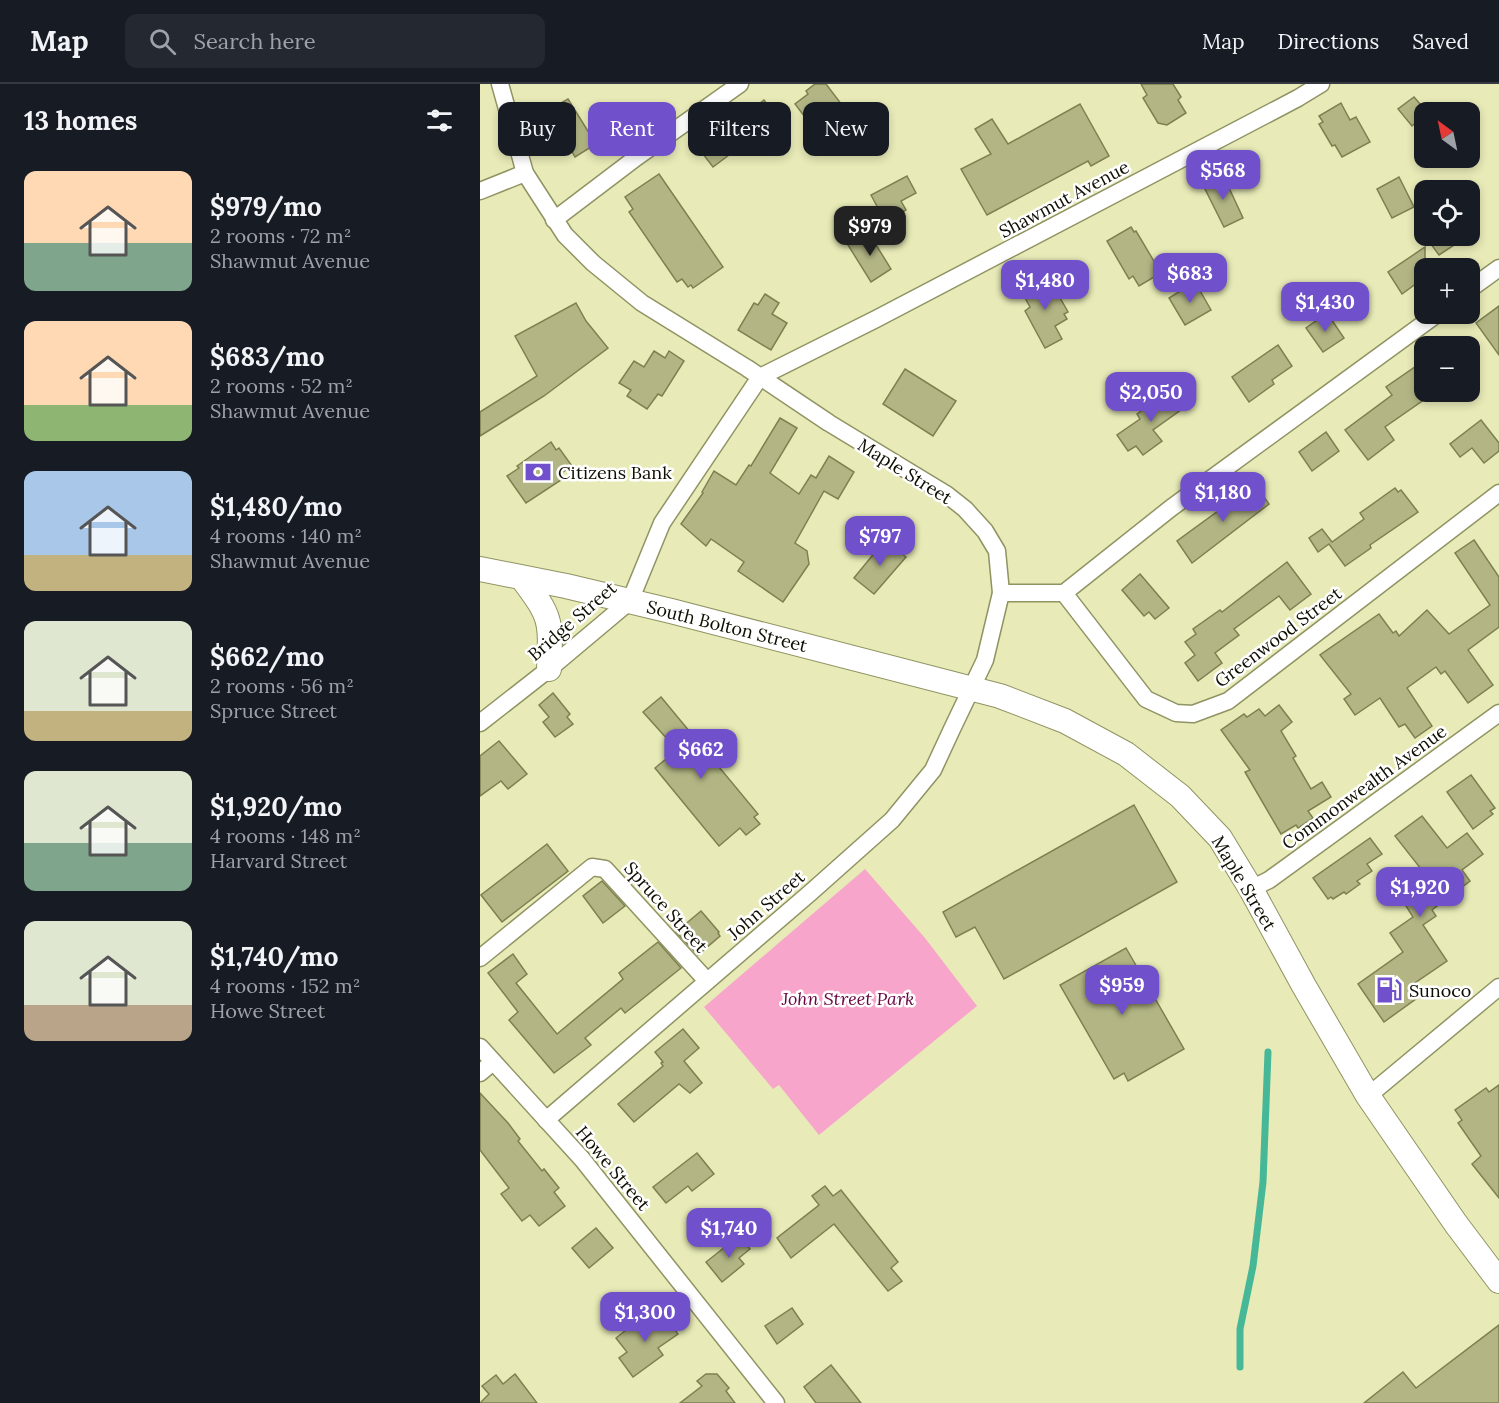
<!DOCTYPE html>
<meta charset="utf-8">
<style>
body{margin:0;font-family:Lora,serif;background:#242831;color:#f1f3f6;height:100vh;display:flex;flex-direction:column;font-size:22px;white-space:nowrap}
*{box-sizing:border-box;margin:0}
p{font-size:20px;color:#9ea1a6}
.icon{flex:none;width:33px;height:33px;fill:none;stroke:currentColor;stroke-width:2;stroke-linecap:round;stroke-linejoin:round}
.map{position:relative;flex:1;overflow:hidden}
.sheet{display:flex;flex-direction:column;background:#171b24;width:480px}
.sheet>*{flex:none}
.guide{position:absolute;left:18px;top:18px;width:570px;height:54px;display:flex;gap:12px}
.needle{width:39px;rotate:327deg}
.buttons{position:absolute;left:934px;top:18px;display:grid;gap:12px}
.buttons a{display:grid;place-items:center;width:66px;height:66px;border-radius:12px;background:#171b24;box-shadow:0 3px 9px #0003;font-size:30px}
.price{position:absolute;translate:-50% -51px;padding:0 14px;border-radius:12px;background:#7051cb;color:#fff;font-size:20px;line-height:39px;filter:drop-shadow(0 2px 3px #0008)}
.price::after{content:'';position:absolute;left:50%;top:36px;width:18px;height:14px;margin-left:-9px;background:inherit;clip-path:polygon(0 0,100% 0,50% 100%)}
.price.current{background:#222;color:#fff}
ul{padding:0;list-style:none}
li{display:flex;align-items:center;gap:18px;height:150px;padding:0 24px}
li span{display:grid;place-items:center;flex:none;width:168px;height:120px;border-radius:12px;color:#555}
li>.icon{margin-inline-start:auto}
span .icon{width:72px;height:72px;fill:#fffc;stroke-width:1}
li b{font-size:26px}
h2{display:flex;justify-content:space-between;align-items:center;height:72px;padding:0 24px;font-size:26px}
.pill{padding:0 21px;border-radius:12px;background:#171b24;box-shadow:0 3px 9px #0003;font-size:21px;line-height:54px}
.pill.current{background:#7051cb;color:#fff}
header{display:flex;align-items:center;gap:36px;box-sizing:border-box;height:84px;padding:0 30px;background:#171b24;border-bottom:2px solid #363941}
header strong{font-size:28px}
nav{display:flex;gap:33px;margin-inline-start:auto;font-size:21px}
.search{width:420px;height:54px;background:#242831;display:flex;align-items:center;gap:15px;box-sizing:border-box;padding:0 21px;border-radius:12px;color:#9ea1a6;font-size:22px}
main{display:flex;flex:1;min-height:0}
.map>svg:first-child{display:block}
.green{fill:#f7a5ca}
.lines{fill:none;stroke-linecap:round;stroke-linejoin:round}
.stream{stroke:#47b897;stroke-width:7}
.building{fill:#b3b684;stroke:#7e8050;stroke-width:1.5}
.minor-casing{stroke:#909362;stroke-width:19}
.secondary-casing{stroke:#909362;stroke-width:26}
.minor{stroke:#fff;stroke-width:16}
.secondary{stroke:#fff;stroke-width:24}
.labels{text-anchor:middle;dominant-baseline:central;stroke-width:5;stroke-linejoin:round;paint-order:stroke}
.street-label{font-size:18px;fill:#0e0e00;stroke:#fff}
.poi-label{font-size:18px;fill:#0e0e00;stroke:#fff;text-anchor:start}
.park-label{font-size:18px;font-style:italic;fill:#680542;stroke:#fff}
</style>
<header>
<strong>Map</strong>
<div class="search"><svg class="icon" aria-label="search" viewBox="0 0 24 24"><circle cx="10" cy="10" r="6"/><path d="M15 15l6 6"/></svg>Search here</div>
<nav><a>Map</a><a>Directions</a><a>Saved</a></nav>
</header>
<main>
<section class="sheet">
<h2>13 homes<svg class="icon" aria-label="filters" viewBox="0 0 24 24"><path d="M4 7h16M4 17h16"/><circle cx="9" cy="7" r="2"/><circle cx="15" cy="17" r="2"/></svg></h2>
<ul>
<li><span style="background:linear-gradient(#ffd9b3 60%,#7fa58c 0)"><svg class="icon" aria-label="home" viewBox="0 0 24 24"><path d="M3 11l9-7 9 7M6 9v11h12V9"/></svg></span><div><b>$979/mo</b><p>2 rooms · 72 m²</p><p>Shawmut Avenue</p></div></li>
<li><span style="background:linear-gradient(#ffd9b3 70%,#8fb573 0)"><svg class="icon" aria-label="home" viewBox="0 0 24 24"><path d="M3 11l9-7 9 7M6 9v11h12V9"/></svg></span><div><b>$683/mo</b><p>2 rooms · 52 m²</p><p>Shawmut Avenue</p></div></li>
<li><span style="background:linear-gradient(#a9c7e8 70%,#c2b280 0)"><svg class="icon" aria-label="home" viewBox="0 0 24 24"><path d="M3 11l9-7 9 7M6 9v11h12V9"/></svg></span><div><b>$1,480/mo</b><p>4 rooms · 140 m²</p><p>Shawmut Avenue</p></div></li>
<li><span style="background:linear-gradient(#dfe7d0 75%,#c2b280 0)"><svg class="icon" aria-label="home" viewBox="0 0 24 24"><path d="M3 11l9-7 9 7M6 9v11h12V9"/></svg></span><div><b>$662/mo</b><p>2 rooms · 56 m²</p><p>Spruce Street</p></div></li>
<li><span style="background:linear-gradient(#dfe7d0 60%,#7fa58c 0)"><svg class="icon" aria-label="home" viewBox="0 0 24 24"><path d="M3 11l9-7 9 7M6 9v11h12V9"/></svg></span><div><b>$1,920/mo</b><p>4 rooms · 148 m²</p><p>Harvard Street</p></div></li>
<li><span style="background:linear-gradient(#dfe7d0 70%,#b9a48a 0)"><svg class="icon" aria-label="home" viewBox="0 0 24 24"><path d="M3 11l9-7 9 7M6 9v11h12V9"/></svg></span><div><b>$1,740/mo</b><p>4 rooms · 152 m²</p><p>Howe Street</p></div></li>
</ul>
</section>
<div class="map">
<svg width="1019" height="1319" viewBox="0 0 1019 1319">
<rect width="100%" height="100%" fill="#e8ebb7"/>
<path class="green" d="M385 785 445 854 497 922 339 1051 299 1001 293 1005 224 923Z"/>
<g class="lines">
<path class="stream" d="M760 1283V1245L773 1182 783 1098 788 968"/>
</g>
<g class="building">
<path d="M335 0H346L362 21 333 44 315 20 328 10 326 7Z"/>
<path d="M661 0H693L701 13 698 16 706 29 687 41 678 39 663 14 667 11Z"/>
<path d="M934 13 947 28 932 42 918 25Z"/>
<path d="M88 15 116 60 95 73 76 40 81 37 72 24Z"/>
<path d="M284 16 303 41 270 67 268 64 265 67 261 62 233 83 223 70 226 67 222 61 241 47 242 49Z"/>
<path d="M861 19 870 36 876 33 890 58 862 73 855 61 852 62 839 40 843 38 839 32Z"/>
<path d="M600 20 629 72 611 82 608 77 507 131 481 85 511 70 495 45 512 35 528 60Z"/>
<path d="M179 90 243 183 213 204 211 201 208 203 202 195 197 198 149 128 153 125 145 113Z"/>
<path d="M743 91 763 134 744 143 723 101Z"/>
<path d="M427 92 436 109 421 117 426 126 405 137 391 111Z"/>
<path d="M919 93 934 123 912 134 897 105Z"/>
<path d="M651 143 654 148 656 147 681 189 659 202 653 192 649 195 627 157Z"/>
<path d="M388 148 411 185 391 198 368 161Z"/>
<path d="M945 152H988L959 171Z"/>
<path d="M945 163V193L922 210 908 188Z"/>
<path d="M563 192 571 207 575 205 588 228 584 230 587 235 575 242 582 255 565 264 545 227 550 223 540 205Z"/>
<path d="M715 198 731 226 705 241 689 214Z"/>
<path d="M285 210 299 219 292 230 307 239 291 266 258 246 274 219 278 221Z"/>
<path d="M96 219 106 237 128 264 64 312 0 352V328L57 292 35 252Z"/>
<path d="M1019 222V271L996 239Z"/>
<path d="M847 229 864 254 843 268 826 244Z"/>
<path d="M798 261 812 282 792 296 794 300 769 318 752 293Z"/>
<path d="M174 267 185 274 189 267 204 277 182 312 178 310 167 325 147 312 151 306 139 299 154 277 164 283Z"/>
<path d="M945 276V315L905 343 914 356 888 376 865 346 912 311 906 303Z"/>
<path d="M425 285 476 317 453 352 403 320Z"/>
<path d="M692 305 705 323 673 346 682 357 663 371 656 362 648 367 637 351 660 335 657 330Z"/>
<path d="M300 334 317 344 290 389 319 410 331 391 336 394 349 372 374 388 358 415 344 407 315 459 327 467 329 480 303 518 258 487 264 478 231 455 226 462 201 440 223 409 222 408 234 387 256 401 269 381 271 382Z"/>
<path d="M1001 336 1019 359V367L1004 379 992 364 980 373 970 360Z"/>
<path d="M846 348 859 367 832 387 819 368Z"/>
<path d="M71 358 76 366 79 364 92 382 78 391 81 396 46 419 27 392 39 384 37 382Z"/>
<path d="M775 400 789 420 712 479 697 457Z"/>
<path d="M915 404 918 408 921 406 938 428 890 461 891 464 865 482 849 460 838 468 829 454 842 445 852 458 884 435 880 429Z"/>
<path d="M405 456 426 473 394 510 374 494Z"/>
<path d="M994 456 1019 493V543L988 566 1013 601 988 619 965 587 961 590 956 583 927 604 952 642 935 654 925 640 919 643 900 614 875 631 864 615 871 610 840 571 899 530 913 549 916 547 919 552 947 526 969 550 1010 521 975 469Z"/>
<path d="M807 478 831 510 810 526 799 512 754 545 759 551 735 569 742 579 718 597 705 579 715 571 705 558 716 550 713 545 740 526 742 528Z"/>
<path d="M660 490 689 524 675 535 669 528 664 532 642 506Z"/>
<path d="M73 609 90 630 87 633 93 640 75 653 63 638 69 633 59 621Z"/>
<path d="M181 613 278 730 274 733 280 740 266 751 260 744 239 762 175 684 197 666 163 628Z"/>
<path d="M799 621 812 638 801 647 816 672 813 674 831 705 842 698 851 713 828 727 833 734 818 744 816 741 801 750 765 688 770 686 741 646 764 630 767 633 779 625 785 632Z"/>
<path d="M19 657 47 690 28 705 21 697 0 712V672Z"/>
<path d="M991 691 1015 724 1010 727 1013 730 993 745 967 708Z"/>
<path d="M654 721 697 798 524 895 495 843 476 853 463 828Z"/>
<path d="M942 732 967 764 987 749 1003 770 982 786 990 797 952 826 956 832 943 841 967 877 932 901 940 912 904 938 878 900 923 868 910 849 933 833 926 822 951 804 942 792 945 790 915 752Z"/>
<path d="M890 754 902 770 887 780 892 787 877 797 880 800 866 810 864 808 853 815 851 813 848 815 833 794Z"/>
<path d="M67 760 88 787 22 838 1 811Z"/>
<path d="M122 797 145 822 123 839 103 812Z"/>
<path d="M221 827 239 848 238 849 240 852 218 871 196 848Z"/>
<path d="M178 858 201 884 145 929 141 924 105 954 111 961 74 989 29 936 38 928 8 889 33 870 47 890 36 899 77 950 143 895 139 889Z"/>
<path d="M646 864 704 965 648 997 644 989 634 995 580 901Z"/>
<path d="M203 945 219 964 204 977 222 999 210 1009 199 1000 154 1038 138 1020 183 982 181 979 183 978 175 968Z"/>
<path d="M1019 1001V1114L992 1080 1001 1072 978 1039 982 1036 975 1026 1006 1004 1009 1008Z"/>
<path d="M0 1009 28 1039 40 1055 38 1057 62 1087 64 1085 79 1104 74 1108 85 1122 59 1142 50 1131 42 1137 21 1110 29 1104 0 1066Z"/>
<path d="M217 1069 234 1090 212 1107 208 1102 186 1119 173 1103Z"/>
<path d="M345 1102 353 1112 361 1106 418 1178 411 1184 422 1197 408 1207 354 1140 311 1174 297 1154 339 1121 332 1112Z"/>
<path d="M116 1144 133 1164 109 1184 92 1164Z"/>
<path d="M259 1152 270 1165 259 1174 264 1180 242 1198 226 1178Z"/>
<path d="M312 1224 323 1240 297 1260 285 1242Z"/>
<path d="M182 1228 198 1250 178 1264 183 1271 153 1293 139 1274 147 1268 136 1254 156 1238 160 1244Z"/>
<path d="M1019 1241V1319H884L923 1288 936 1304Z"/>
<path d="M351 1281 381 1319H336L324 1303Z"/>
<path d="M35 1290 57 1319H0L9 1310 2 1302 16 1291 23 1300Z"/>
<path d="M226 1290H237L249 1304 246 1307 255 1319H200L222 1302 217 1297Z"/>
</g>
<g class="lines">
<g class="minor-casing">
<g id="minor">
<path d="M20 0 45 89 85 151 113 179 162 219 267 284 349 339 466 410 485 425 505 447 517 467 521 509 505 576 472 645 453 686 412 736 330 809 66 1036"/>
<path d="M0 107 45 89"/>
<path d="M74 136 157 73 260 0"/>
<path d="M990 205 1019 184"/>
<path d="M521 509H584L691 424 957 230"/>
<path d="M584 509 666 615 696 629 713 630 748 617 1019 409"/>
<path d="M0 639 69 585 150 517 182 439 280 293 396 235 818 14 841 0"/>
<path d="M771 805 789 796 1019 629"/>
<path d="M0 874 112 783 125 785 227 897"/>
<path d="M0 963 102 1075 296 1319"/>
<path d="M0 989 13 978"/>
<path d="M888 1012 1019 903"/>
</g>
</g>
<g class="secondary-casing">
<g id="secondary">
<path d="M0 485 86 502 191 527 520 612 585 637 646 670 700 712 740 754 771 805 824 902 888 1012 976 1140 1019 1197"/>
<path d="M42 494C72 534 71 536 69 585"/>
</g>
</g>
<use href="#minor" class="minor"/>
<use href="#secondary" class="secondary"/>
</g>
<defs>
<g id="bank-bare" transform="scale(2.07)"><path d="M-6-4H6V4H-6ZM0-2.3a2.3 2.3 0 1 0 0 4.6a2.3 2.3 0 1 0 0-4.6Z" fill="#7051cb" stroke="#fff" stroke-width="2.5" paint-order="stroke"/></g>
<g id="fuel-bare" transform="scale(2.07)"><path d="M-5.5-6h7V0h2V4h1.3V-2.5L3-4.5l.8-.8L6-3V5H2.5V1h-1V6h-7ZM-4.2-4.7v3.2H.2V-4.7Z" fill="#7051cb" stroke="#fff" stroke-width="2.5" paint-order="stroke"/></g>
</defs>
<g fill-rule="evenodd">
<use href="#bank-bare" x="58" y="388"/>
<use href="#fuel-bare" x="909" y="906"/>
</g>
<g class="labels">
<g class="street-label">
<text transform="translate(584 115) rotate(-28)">Shawmut Avenue</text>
<text transform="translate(425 387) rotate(32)">Maple Street</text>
<text transform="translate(92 537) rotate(-41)">Bridge Street</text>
<text transform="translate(247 542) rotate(14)">South Bolton Street</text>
<text transform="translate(798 553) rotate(-37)">Greenwood Street</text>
<text transform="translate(884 703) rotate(-36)">Commonwealth Avenue</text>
<text transform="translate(764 799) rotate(59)">Maple Street</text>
<text transform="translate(286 821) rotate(-41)">John Street</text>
<text transform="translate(186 823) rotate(48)">Spruce Street</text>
<text transform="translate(133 1084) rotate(50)">Howe Street</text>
</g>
<g class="poi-label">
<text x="78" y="388">Citizens Bank</text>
<text x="929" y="906">Sunoco</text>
</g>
<g class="park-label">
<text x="368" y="914">John Street Park</text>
</g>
</g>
</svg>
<div class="buttons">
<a><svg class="needle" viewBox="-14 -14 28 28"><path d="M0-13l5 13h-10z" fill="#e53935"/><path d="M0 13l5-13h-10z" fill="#9ea1a6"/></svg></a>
<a><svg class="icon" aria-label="locate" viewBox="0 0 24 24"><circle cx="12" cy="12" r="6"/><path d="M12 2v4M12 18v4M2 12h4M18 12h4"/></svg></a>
<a>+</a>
<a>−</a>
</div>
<b class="price" style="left:743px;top:117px">$568</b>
<b class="price current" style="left:390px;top:173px">$979</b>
<b class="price" style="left:710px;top:220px">$683</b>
<b class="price" style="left:565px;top:227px">$1,480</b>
<b class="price" style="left:845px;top:249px">$1,430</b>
<b class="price" style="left:671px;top:339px">$2,050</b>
<b class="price" style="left:743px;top:439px">$1,180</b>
<b class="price" style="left:400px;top:483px">$797</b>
<b class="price" style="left:221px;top:696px">$662</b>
<b class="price" style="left:940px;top:834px">$1,920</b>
<b class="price" style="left:642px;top:932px">$959</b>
<b class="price" style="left:249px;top:1175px">$1,740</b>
<b class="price" style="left:165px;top:1259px">$1,300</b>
<div class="guide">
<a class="pill">Buy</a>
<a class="pill current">Rent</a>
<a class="pill">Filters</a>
<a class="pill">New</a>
</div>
</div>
</main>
